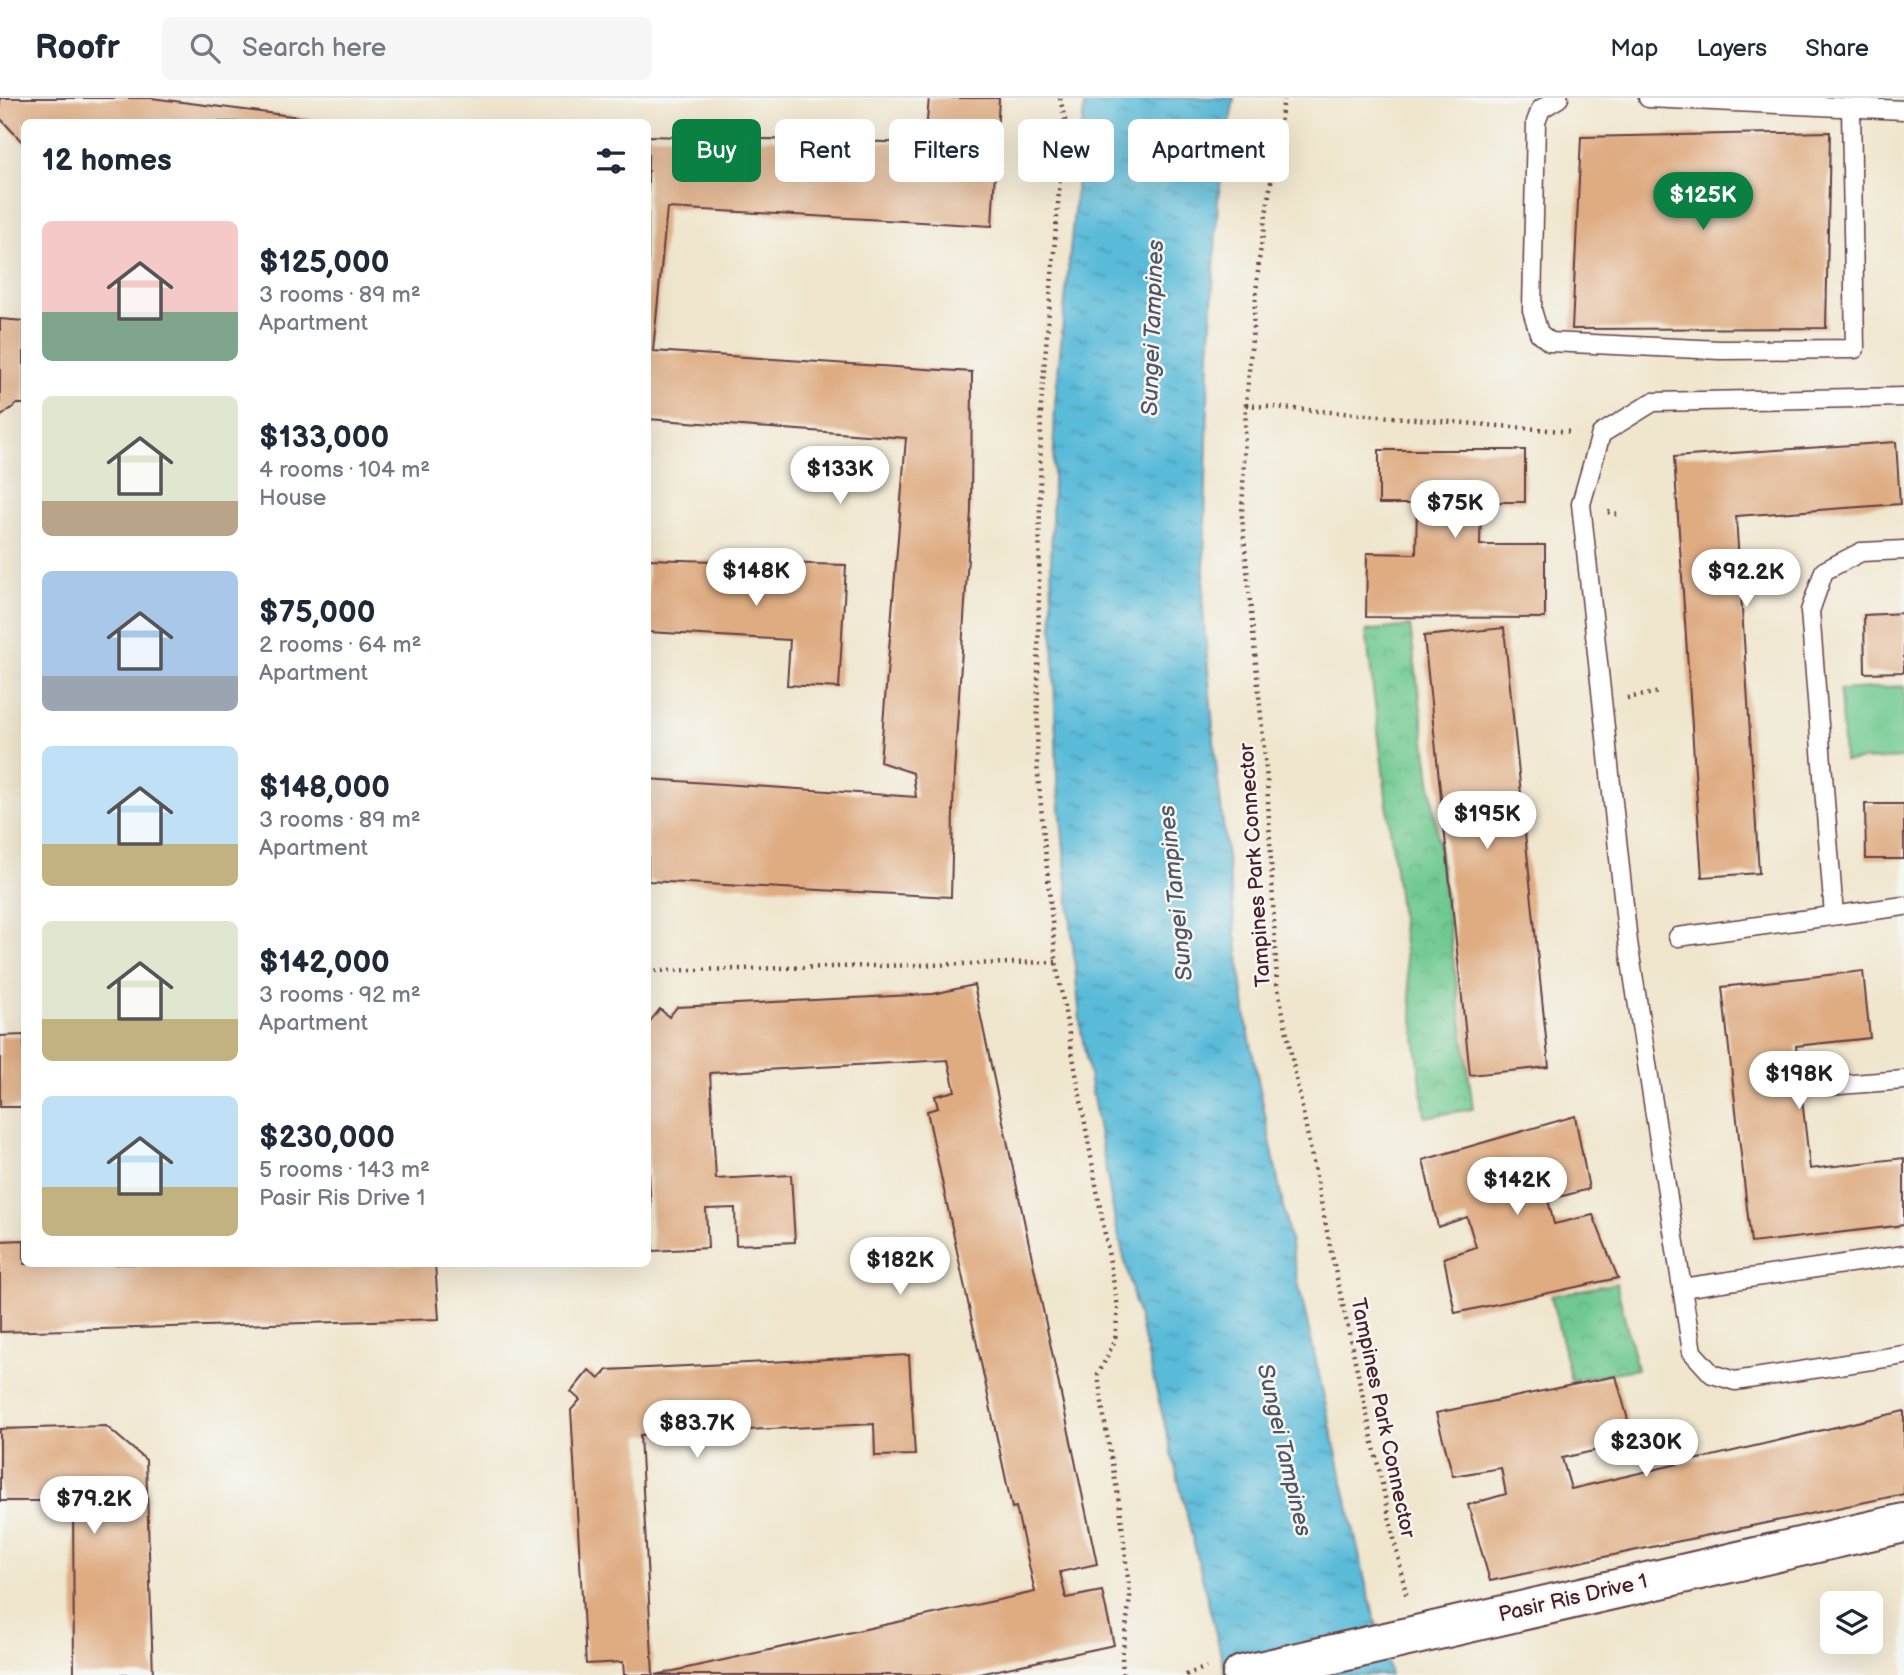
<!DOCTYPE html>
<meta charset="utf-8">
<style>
body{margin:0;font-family:"Balsamiq Sans",sans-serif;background:#f6f6f7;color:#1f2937;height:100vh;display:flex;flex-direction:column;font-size:26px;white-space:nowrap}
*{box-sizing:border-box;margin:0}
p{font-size:23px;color:#747a83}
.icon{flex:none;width:38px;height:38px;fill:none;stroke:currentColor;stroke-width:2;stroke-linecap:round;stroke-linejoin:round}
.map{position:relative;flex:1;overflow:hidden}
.drawer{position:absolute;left:21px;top:21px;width:630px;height:1148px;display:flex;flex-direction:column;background:#fff;border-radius:10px;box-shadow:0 7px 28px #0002}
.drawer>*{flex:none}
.guide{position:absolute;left:672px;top:21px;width:665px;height:63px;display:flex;gap:14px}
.controls{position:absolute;left:1820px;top:1493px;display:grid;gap:14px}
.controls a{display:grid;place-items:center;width:63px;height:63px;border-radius:10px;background:#fff;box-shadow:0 7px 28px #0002;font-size:35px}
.price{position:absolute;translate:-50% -60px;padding:0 16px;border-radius:24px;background:#fff;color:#222;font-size:23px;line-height:46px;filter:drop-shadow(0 2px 4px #0008)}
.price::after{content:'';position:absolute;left:50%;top:42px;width:21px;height:16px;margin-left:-10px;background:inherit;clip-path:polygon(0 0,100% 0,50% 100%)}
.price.active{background:#0b8043;color:#fff}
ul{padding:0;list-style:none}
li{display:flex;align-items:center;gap:21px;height:175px;padding:0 21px}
li span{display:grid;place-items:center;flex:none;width:196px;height:140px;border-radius:10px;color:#555}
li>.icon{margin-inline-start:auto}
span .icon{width:84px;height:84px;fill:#fffc;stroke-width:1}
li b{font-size:30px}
h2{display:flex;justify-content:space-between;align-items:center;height:84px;padding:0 21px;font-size:30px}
.chip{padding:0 24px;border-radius:10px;background:#fff;box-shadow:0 7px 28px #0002;font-size:24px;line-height:63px}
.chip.active{background:#0b8043;color:#fff}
header{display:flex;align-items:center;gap:42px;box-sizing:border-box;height:98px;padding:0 35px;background:#fff;border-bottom:2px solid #e0e1e3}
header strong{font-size:33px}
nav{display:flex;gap:38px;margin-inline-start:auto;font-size:24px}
.search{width:490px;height:63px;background:#f6f6f7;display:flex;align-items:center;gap:18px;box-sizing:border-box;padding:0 24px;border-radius:10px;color:#747a83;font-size:26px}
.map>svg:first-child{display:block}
.park{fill:url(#park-crowns);stroke:#5c745e;stroke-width:2}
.garden{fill:#6fc990;stroke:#5c745e;stroke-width:2}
.water{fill:url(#water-ripples);stroke:#526d82;stroke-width:2}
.building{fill:#dfac82}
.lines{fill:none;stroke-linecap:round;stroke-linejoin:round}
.lane-casing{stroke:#633d43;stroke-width:21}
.primary-casing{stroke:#633d43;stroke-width:42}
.path{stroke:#633d43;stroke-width:4.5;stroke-dasharray:2 5;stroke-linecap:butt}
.lane{stroke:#fff;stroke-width:18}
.primary{stroke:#fff;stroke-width:38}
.labels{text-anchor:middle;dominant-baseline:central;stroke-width:5;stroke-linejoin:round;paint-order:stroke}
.street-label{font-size:21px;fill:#4a1f2b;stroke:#f6f6f2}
.water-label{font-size:23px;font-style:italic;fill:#505668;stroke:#f6f6f2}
</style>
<header>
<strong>Roofr</strong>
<div class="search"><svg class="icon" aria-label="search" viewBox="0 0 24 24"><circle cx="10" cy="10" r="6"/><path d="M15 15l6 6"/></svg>Search here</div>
<nav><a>Map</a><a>Layers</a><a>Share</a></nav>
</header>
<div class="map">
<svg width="1904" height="1577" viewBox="0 0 1904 1577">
<defs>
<pattern id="park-crowns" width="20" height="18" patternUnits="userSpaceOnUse" patternTransform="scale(1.75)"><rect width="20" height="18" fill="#6fc990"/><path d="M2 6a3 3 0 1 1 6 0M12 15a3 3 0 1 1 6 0" fill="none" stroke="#62ac7c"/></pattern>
<pattern id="water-ripples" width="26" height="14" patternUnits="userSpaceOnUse" patternTransform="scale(1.75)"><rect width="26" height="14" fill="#5abbd9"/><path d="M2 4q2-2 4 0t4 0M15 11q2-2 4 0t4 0" fill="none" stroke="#4c97b0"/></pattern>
</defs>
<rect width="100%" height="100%" fill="#f6f6f2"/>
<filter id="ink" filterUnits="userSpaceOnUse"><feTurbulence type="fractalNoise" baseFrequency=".0143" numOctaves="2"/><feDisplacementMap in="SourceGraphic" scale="14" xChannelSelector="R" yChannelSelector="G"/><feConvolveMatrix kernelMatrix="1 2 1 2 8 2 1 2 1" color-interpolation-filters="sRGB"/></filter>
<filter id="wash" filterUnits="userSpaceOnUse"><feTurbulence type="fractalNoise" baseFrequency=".00686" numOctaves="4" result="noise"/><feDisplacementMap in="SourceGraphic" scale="28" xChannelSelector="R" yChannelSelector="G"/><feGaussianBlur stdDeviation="1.57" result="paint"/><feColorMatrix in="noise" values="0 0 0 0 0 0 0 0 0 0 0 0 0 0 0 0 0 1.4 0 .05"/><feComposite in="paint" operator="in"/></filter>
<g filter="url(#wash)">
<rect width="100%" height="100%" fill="#f0e6ce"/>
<g class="park">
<path d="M1410 528 1473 1011 1425 1019 1366 533Z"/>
<path d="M1616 1185 1637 1271 1571 1282 1551 1198Z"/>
</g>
<path class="garden" d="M1904 588V660L1844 663 1840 592Z"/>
<path class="water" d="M1085 0H1234L1218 100 1209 259 1203 512 1216 666 1246 921 1299 1188 1366 1487 1390 1577H1226L1115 1123 1081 932 1057 677 1051 466 1055 306Z"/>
<g id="blocks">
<g class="building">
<path d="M0 0H151L331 23V24H24V46L0 20Z"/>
<path d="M929 0H999L992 128 667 110 653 253 972 274 971 413 954 674 951 799 648 783V681L916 699 913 675 880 664 906 340 648 321V38L925 45Z"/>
<path d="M1830 34 1826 230 1572 231 1581 39Z"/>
<path d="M0 221 24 223V306H17L0 319Z"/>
<path d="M1896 344 1900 406 1736 418 1759 775 1702 779 1674 359Z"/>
<path d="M1379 352H1525V404H1481L1480 447H1545V520L1366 519 1367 455 1416 456 1417 406H1379Z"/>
<path d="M648 461 846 467 839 590 787 587 790 542 648 534Z"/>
<path d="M1904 515V574L1865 575 1864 517Z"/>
<path d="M1504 530 1549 969 1470 977 1424 538Z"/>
<path d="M1865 706H1904V761H1866Z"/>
<path d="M1863 873 1870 940 1796 948 1810 1071 1904 1060V1127L1751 1145 1722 889Z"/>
<path d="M974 887 1097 1466 1060 1474 1066 1500 1102 1493 1114 1547 975 1577H655L1035 1494 1016 1409 1012 1410 927 1013 938 1010 935 998 955 993 948 962 710 975 716 1081 791 1077 795 1144 736 1147 735 1110 706 1111 708 1150 653 1153 648 1055V942L650 939 648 937V926L660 911 669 919 677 909 933 896Z"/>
<path d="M24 937V1009H0V938Z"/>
<path d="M1575 1018 1589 1091 1548 1102 1554 1126 1593 1117 1618 1180 1455 1215 1444 1160 1476 1149 1467 1119 1438 1129 1423 1062Z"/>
<path d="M24 1142V1166H435L439 1221 0 1234V1143Z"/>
<path d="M909 1257 915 1357 875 1358 874 1326 640 1337 653 1577H624L623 1564 586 1566 571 1312 580 1302 571 1294 589 1272 599 1281 607 1272Z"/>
<path d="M1616 1278 1634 1344 1562 1360 1571 1391 1904 1313V1396L1490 1483 1468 1407 1506 1396 1501 1370 1453 1378 1436 1315Z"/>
<path d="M106 1328 146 1362 153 1577H74L73 1403H0V1331Z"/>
</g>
</g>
</g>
<g filter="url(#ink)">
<use href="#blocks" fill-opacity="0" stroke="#633d43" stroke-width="2"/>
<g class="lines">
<g class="lane-casing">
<g id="lane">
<path d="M1559 0 1541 11 1536 24 1532 212 1539 235 1550 244 1720 252 1855 251 1851 10"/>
<path d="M1648 0 1904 12"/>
<path d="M1904 299 1653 304 1601 336 1581 406 1628 844 1692 1254 1712 1276 1735 1283 1904 1257"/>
<path d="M1834 817 1810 513 1824 473 1861 454 1904 452"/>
<path d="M1678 839 1904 808"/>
<path d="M1827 988 1904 982"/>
<path d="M1682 1190 1904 1157"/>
</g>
</g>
<g class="primary-casing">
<path id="primary" d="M1242 1577 1904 1425"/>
</g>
<g class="path">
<path d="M1060 0 1065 22 1041 308 1037 667 1056 864 1118 1209 1115 1242 1098 1277 1105 1326 1120 1409 1130 1499 1122 1559 1123 1577"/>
<path d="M1284 0 1259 162 1246 307 1242 419 1267 682 1277 886 1331 1153 1407 1500"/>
<path d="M1246 307 1573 334"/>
<path d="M1608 414 1619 417"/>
<path d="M1627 600 1660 594"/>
<path d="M648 873 1056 864"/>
<path d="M1186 1577 1206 1569"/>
</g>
<use href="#lane" class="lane"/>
<use href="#primary" class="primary"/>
</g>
</g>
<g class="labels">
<g class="street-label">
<text transform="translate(1255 767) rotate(-94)">Tampines Park Connector</text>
<text transform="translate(1383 1320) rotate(78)">Tampines Park Connector</text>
<text transform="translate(1573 1500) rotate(-13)">Pasir Ris Drive 1</text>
</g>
<g class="water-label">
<text transform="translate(1153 230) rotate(-88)">Sungei Tampines</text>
<text transform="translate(1176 795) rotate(-96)">Sungei Tampines</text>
<text transform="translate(1284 1352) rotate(77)">Sungei Tampines</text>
</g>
</g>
</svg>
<div class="controls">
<a><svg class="icon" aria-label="layers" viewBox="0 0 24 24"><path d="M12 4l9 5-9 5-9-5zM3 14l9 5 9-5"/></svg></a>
</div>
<b class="price active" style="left:1703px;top:134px">$125K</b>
<b class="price" style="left:840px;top:408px">$133K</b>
<b class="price" style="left:1455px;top:442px">$75K</b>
<b class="price" style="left:756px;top:510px">$148K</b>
<b class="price" style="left:1746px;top:511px">$92.2K</b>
<b class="price" style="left:1487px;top:753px">$195K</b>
<b class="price" style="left:1799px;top:1013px">$198K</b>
<b class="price" style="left:1517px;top:1119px">$142K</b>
<b class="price" style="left:900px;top:1199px">$182K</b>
<b class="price" style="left:697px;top:1362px">$83.7K</b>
<b class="price" style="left:1646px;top:1381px">$230K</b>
<b class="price" style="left:94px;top:1438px">$79.2K</b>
<div class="guide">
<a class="chip active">Buy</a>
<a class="chip">Rent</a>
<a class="chip">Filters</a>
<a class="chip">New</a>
<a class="chip">Apartment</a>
</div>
<section class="drawer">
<h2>12 homes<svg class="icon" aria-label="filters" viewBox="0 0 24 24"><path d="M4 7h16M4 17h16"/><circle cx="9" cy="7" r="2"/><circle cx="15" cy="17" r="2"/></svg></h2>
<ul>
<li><span style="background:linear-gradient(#f6c9c9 65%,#7fa58c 0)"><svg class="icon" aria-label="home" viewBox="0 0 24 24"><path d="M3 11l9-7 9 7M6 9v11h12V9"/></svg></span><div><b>$125,000</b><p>3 rooms · 89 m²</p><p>Apartment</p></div></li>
<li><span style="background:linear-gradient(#dfe7d0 75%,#b9a48a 0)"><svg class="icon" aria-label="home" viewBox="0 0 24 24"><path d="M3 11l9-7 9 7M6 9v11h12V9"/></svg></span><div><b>$133,000</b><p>4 rooms · 104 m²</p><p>House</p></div></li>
<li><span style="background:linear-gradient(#a9c7e8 75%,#9aa5b1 0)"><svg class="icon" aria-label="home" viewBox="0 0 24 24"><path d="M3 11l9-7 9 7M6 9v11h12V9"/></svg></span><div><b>$75,000</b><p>2 rooms · 64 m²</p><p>Apartment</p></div></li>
<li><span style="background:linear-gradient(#bfe0f5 70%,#c2b280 0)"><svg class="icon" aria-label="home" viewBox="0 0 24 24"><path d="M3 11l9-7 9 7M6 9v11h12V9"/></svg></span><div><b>$148,000</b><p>3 rooms · 89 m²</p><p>Apartment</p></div></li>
<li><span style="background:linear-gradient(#dfe7d0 70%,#c2b280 0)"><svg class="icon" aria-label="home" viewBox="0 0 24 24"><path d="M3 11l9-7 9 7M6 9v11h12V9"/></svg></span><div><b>$142,000</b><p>3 rooms · 92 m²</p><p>Apartment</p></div></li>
<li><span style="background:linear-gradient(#bfe0f5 65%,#c2b280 0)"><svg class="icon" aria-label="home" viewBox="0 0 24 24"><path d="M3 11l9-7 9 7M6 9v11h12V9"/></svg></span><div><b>$230,000</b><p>5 rooms · 143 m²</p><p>Pasir Ris Drive 1</p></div></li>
</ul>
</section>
</div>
